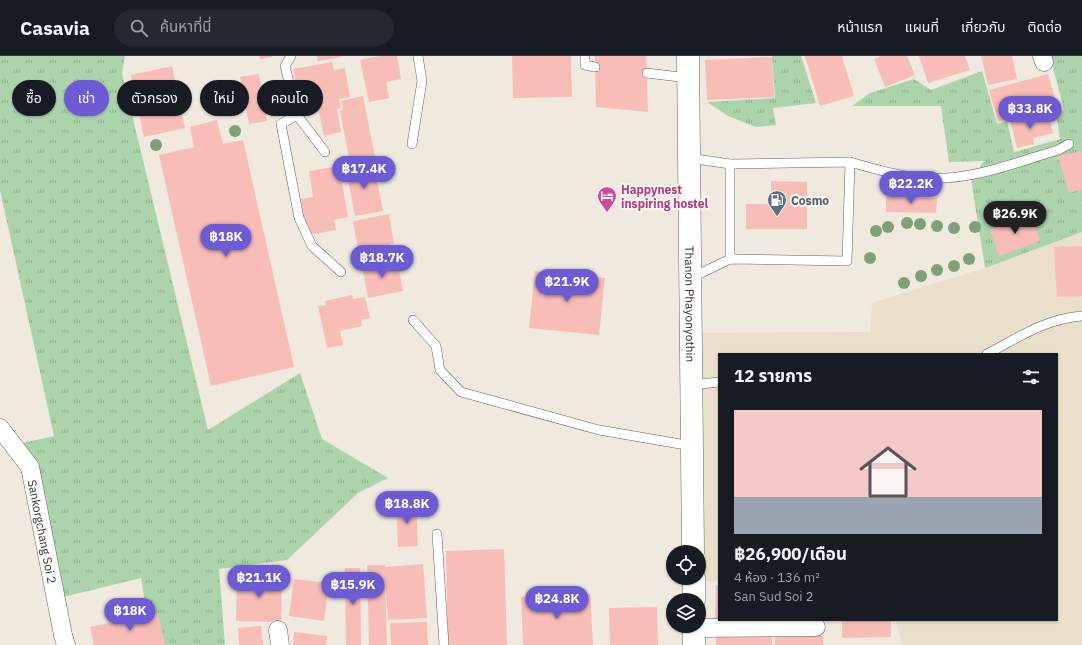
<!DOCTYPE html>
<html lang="th">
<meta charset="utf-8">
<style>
body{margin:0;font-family:"IBM Plex Sans","Noto Sans Thai",sans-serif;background:#242831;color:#f1f3f6;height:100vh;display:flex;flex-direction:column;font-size:15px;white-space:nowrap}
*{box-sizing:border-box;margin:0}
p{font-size:13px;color:#9ea1a6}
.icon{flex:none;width:22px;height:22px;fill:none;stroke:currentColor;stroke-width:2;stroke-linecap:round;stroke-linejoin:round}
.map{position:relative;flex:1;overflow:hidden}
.panel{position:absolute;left:718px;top:297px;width:340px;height:268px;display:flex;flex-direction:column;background:#171b24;border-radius:0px;box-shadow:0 1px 3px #0004}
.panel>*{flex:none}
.guide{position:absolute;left:12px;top:24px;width:380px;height:36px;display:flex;gap:8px}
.tools{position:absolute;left:666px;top:489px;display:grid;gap:8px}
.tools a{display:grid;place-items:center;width:40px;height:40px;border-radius:50%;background:#171b24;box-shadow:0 1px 3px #0004;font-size:20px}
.price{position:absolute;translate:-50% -34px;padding:0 9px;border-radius:14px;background:#6d5bd5;color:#fff;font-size:13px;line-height:26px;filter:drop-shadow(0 1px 2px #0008)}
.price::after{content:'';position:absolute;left:50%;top:24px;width:12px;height:9px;margin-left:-6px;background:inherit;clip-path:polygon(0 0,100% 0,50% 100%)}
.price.current{background:#222;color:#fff}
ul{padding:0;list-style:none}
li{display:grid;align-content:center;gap:8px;height:212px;padding:0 16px}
li span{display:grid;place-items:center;height:124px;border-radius:0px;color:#555}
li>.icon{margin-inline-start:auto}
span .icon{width:72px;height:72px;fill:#fffc;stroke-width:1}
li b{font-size:17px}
h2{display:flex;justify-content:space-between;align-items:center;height:48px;padding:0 16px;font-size:17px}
.chip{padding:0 14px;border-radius:18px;background:#171b24;box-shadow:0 1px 3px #0004;font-size:14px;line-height:36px}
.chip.current{background:#6d5bd5;color:#fff}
header{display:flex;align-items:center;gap:24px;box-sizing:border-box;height:56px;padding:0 20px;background:#171b24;border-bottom:1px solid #363941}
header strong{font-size:19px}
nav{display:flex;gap:22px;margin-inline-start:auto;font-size:14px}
.search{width:280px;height:36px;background:#242831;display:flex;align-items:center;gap:10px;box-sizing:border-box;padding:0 14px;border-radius:22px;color:#9ea1a6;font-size:15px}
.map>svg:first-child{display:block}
.medical{fill:#e9dfca}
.grass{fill:url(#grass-tufts)}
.building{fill:#f9bdb8}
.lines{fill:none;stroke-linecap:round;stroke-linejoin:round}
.lane-casing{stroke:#686359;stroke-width:10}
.street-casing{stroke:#686359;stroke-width:19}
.secondary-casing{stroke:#686359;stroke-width:23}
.lane{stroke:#fff;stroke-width:9}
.street{stroke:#fff;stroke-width:18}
.secondary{stroke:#fff;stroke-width:22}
.tree{fill:#7fa179}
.labels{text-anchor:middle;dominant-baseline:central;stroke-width:4;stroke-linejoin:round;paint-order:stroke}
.hotel-label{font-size:12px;font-weight:bold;fill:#b23c85;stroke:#fcf7eb;text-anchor:start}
.service-label{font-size:12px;font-weight:bold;fill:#4e5e75;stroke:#fcf7eb;text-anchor:start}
.street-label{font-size:12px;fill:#383632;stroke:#fcf7eb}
</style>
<header>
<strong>Casavia</strong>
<div class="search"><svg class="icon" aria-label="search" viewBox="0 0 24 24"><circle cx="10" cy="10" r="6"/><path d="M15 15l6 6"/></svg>ค้นหาที่นี่</div>
<nav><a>หน้าแรก</a><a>แผนที่</a><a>เกี่ยวกับ</a><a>ติดต่อ</a></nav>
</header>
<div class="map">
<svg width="1082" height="589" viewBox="0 0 1082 589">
<defs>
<pattern id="grass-tufts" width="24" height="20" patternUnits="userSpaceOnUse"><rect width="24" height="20" fill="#acd4ab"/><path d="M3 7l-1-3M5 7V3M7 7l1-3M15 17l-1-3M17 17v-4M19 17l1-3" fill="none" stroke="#8dad8c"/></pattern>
</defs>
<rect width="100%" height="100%" fill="#efe9de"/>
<path class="medical" d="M1082 176V589H902L896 564H1057V298H719V525L694 526 699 522V496L691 277 871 276 872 247 985 212Z"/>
<g class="grass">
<path d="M0 0H125L122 17 208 374 300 317 322 383 388 422 358 437 287 504 219 513 225 589H152L141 522 59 542 18 388 54 380 0 134Z"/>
<path d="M772 0H801L816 47 773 52 776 69 756 71 728 60 707 46 775 42Z"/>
<path d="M1050 0H1082V176L985 212 971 123 984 105 949 106 941 50H852L870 37 914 23 931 34 982 15 997 68 1007 65 1014 96 1060 83 1056 56 1064 54Z"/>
</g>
<g class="building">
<path d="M259 0H272V1L260 3Z"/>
<path d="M317 0H341V1L318 5Z"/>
<path d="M380 0H397L401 23 386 26 389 42 369 46 360 4Z"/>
<path d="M512 0H571L572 41 513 42Z"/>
<path d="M595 0H646L648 56 596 51Z"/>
<path d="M805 0H842L854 40 820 50Z"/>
<path d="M881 0H907L915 19 885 31 874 3Z"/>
<path d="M919 0H965L970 14 928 27Z"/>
<path d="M981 0H1012L1017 23 988 29Z"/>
<path d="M772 1 774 41 707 44 705 4Z"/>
<path d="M332 6 334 14 345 12 350 41 339 43 341 52 337 53 341 76 324 80 319 56 312 57 308 34 298 37 293 13Z"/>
<path d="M172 10 185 72 144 81 131 19Z"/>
<path d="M259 18 267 65 249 68 240 21Z"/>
<path d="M1048 18 1057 49 998 66 989 34Z"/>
<path d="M363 40 375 101 350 106 340 55 343 54 341 45Z"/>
<path d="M1029 60 1031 66 1049 61 1053 77 1033 82 1034 88 1017 92 1010 64Z"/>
<path d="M217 64 223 88 243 84 294 311 211 330 159 99 194 91 190 71Z"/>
<path d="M1082 95V133L1069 137 1058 100Z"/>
<path d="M374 109 383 155 355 160 346 114Z"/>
<path d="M339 110 348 161 334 164 336 174 308 179 301 143 313 141 309 115Z"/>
<path d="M771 125 807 126V173H746V148H771Z"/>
<path d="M886 141 937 142 936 157 886 156Z"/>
<path d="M389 158 394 188H390L392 202 369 206 366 192 358 193 353 165Z"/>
<path d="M1031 159 1040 185 999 200 990 173Z"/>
<path d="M1082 190V240L1057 241 1054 191Z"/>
<path d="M397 204 403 235 368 242 362 210Z"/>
<path d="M535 215 605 222 599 279 529 272Z"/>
<path d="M352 239 353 243 365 241 370 262 361 264 362 270 340 275 343 289 327 292 318 250 326 249 325 245Z"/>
<path d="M396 447H416L418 490 398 491Z"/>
<path d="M504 493 507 589H448L446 495Z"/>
<path d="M423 508 427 562 388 564 385 523 387 589H369L367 509H385V511Z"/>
<path d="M345 512H360L361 589H346Z"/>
<path d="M237 520 282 521 281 566 236 565Z"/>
<path d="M294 523 329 527 324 565 289 560Z"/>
<path d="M716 529H719V564L715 567Z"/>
<path d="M590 538 593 589H523L521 541Z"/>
<path d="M657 551 658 589H610L609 552Z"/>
<path d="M158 557 165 589H94L90 571Z"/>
<path d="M842 564H891V581L842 582Z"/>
<path d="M427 566 428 589H391L390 567Z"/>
<path d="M261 570 263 589H239L238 572Z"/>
<path d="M294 576 327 580 326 589H293Z"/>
<rect x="716" y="577" width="56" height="12"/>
<path d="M775 579 823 580V589H775Z"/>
</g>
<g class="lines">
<g class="lane-casing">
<g id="lane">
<path d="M291 0 285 10 297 59 325 96"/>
<path d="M585 0V9L595 11"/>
<path d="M647 17 688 22"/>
<path d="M297 59 281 68 299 162 312 190 341 216"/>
<path d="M412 88 422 25 418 0"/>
<path d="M689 102 730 108 850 106 847 205 730 203 691 222"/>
<path d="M850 106C875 113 901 121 927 122 971 125 1017 106 1058 94L1069 88"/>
<path d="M730 108V203"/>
<path d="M413 264 436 290 440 314 461 336 599 374 692 390"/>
<path d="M987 298C1019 281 1045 263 1082 260"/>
<path d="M691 329 719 326"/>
<path d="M437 478 444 589"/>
</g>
</g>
<g class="street-casing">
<g id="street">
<path d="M1042 0 1044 6"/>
<path id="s1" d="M0 372 30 411 63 579 66 589"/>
<path d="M694 572 816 571"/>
<path d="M278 574 280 589"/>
</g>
</g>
<g class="secondary-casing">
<g id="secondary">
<path id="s2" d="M688 0 693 496"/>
<path d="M694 522V544"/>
<path d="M694 570V589"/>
</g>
</g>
<use href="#lane" class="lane"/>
<use href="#street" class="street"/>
<use href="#secondary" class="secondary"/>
</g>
<g class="tree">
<circle cx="235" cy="75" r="6"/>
<circle cx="156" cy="89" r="6"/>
<circle cx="907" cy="167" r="6"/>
<circle cx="920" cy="168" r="6"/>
<circle cx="937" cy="170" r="6"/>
<circle cx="888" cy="171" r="6"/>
<circle cx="975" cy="171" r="6"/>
<circle cx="954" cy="172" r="6"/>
<circle cx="876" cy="175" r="6"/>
<circle cx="870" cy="202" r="6"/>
<circle cx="969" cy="203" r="6"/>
<circle cx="954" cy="210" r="6"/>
<circle cx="937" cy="214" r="6"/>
<circle cx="921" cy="220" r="6"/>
<circle cx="904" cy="227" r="6"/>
</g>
<defs>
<g id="hotel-pin" transform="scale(1)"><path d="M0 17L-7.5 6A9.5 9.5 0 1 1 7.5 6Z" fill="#d1479c" stroke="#fcf7eb"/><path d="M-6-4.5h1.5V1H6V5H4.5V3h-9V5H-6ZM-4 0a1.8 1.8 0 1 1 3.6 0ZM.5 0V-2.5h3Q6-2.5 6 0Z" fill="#fff"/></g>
<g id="fuel-pin" transform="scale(1)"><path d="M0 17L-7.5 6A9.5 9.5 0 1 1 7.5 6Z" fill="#5c6f8a" stroke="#fcf7eb"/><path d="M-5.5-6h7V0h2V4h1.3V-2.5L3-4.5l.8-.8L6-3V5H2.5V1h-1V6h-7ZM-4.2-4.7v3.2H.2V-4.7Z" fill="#fff"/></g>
</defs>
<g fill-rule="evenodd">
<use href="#hotel-pin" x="607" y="140"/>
<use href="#fuel-pin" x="777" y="144"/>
</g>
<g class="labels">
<g class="hotel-label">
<text x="621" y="133">Happynest<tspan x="621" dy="14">inspiring hostel</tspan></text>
</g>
<g class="service-label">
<text x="791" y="144">Cosmo</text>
</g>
<g class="street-label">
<text stroke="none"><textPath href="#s2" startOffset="248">Thanon Phayonyothin</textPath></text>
<text stroke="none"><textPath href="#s1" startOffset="115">Sankorgchang Soi 2</textPath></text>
</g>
</g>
</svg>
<div class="tools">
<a><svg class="icon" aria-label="locate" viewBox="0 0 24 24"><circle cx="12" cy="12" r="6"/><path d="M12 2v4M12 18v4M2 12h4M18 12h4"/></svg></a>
<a><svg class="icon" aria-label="layers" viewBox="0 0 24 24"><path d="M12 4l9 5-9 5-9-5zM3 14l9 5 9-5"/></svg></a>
</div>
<b class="price" style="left:1030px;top:74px">฿33.8K</b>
<b class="price" style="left:364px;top:134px">฿17.4K</b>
<b class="price" style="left:911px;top:149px">฿22.2K</b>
<b class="price current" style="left:1015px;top:179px">฿26.9K</b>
<b class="price" style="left:226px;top:202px">฿18K</b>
<b class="price" style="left:382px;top:223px">฿18.7K</b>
<b class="price" style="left:567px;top:247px">฿21.9K</b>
<b class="price" style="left:407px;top:469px">฿18.8K</b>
<b class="price" style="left:259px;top:543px">฿21.1K</b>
<b class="price" style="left:353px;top:550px">฿15.9K</b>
<b class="price" style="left:557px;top:564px">฿24.8K</b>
<b class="price" style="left:130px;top:576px">฿18K</b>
<div class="guide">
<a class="chip">ซื้อ</a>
<a class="chip current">เช่า</a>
<a class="chip">ตัวกรอง</a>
<a class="chip">ใหม่</a>
<a class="chip">คอนโด</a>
</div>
<section class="panel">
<h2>12 รายการ<svg class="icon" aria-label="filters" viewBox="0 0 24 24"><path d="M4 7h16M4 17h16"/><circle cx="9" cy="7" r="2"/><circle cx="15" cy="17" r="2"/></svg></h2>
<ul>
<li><span style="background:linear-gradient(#f6c9c9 70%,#9aa5b1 0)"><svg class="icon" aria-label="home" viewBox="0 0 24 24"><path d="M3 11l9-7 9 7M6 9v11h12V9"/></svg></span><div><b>฿26,900/เดือน</b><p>4 ห้อง · 136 m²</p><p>San Sud Soi 2</p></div></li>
</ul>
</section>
</div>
